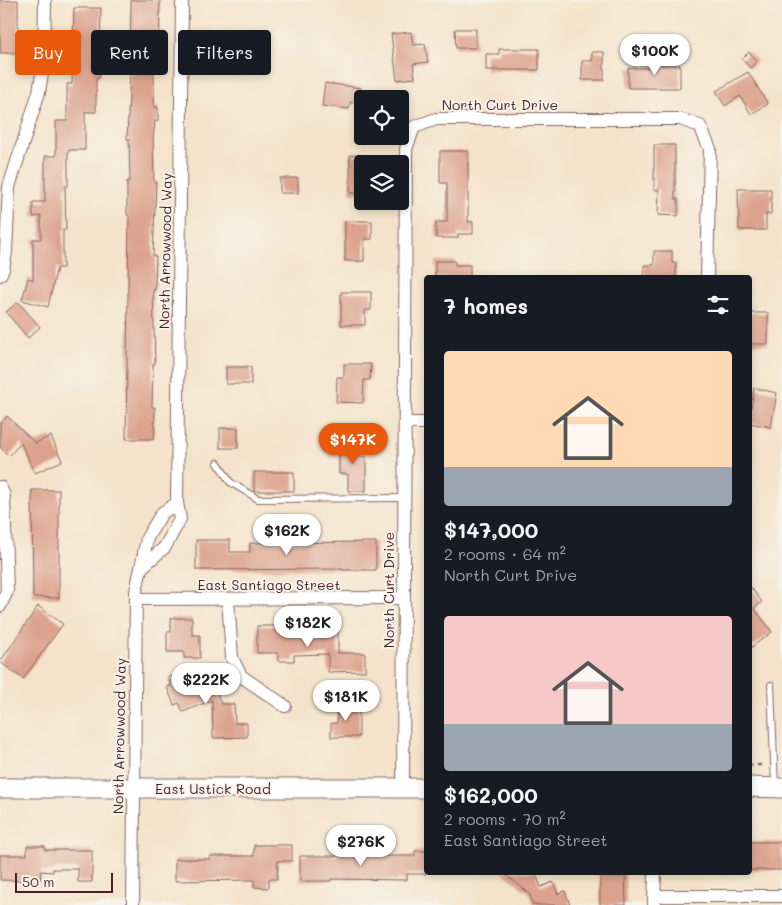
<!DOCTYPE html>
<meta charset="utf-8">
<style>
body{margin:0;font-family:Mali,sans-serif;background:#242831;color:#f1f3f6;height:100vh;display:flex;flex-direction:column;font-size:19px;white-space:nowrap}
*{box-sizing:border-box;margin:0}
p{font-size:16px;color:#9ea1a6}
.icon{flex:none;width:28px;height:28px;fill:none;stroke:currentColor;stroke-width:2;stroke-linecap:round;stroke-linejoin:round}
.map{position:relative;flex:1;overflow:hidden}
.details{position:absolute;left:424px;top:275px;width:328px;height:600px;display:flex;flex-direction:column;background:#171b24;border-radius:5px;box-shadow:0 2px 8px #0003}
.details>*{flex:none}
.top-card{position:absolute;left:15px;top:30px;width:334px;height:45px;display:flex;gap:10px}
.fabs{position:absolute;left:354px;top:90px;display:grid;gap:10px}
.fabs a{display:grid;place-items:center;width:55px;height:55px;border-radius:5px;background:#171b24;box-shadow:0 2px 8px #0003;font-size:25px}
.scale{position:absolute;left:15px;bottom:12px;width:98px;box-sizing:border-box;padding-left:5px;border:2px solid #4a1f2b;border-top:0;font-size:14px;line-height:18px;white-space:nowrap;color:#4a1f2b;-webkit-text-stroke:4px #f7f3e8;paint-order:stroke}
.price{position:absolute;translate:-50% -42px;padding:0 11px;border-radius:18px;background:#fff;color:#222;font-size:16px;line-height:32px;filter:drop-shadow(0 1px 2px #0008)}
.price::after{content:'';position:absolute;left:50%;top:30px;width:15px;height:11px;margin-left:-8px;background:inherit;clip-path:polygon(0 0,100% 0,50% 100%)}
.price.active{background:#ea580c;color:#fff}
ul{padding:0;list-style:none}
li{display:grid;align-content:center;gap:10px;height:265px;padding:0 20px}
li span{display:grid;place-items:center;height:155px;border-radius:5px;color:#555}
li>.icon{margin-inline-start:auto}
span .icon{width:90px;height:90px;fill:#fffc;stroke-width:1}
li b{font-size:21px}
h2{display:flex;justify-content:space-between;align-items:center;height:60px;padding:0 20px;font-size:21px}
.pill{padding:0 18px;border-radius:5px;background:#171b24;box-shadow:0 2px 8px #0003;font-size:18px;line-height:45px}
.pill.active{background:#ea580c;color:#fff}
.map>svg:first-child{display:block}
.building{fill:#dca28d}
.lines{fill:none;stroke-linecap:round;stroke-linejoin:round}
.service-casing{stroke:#866463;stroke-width:8}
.minor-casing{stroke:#866463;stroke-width:14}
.secondary-casing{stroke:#866463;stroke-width:21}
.path{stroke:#866463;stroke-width:2.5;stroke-dasharray:4 4;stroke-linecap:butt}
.service{stroke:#fff;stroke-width:6}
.minor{stroke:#fff;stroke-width:12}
.secondary{stroke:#fff;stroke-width:19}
.labels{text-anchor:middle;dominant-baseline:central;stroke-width:4;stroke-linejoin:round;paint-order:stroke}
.street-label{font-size:14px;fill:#4a1f2b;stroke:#f7f3e8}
</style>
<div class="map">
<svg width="782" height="905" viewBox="0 0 782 905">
<rect width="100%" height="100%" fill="#f7f3e8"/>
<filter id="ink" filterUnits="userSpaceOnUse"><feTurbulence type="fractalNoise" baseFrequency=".02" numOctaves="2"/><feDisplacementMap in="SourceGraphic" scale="10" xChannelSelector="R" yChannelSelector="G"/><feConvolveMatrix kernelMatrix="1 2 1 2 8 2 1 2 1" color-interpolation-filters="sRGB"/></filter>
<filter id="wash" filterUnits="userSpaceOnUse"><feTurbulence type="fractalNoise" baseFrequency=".0096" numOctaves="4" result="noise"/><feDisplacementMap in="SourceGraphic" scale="20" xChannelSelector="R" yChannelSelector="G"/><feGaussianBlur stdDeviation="1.12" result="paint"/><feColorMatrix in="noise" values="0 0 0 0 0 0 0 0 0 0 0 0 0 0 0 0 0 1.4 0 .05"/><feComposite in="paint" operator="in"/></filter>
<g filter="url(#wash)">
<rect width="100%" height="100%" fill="#f4e3ca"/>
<g id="blocks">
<g class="building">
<path d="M18 0V53H0V1Z"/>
<path d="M131 0H160L159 66H154V107H158V121H155L153 139 154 182H156L153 256H156L155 290H153L155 364H153L152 407H155L154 439H126L129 215H127V181H130L129 139H127L130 72Z"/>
<path d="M74 8H101L99 78H96V112H85V150H68V186H65L66 230H63V268H57L48 307 22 300 28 278 33 280V239H41V216L33 217V202H45V156H56V121H67V84H72Z"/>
<path d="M455 29H476V48H456Z"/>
<path d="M411 32 413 45 425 44 428 62 413 64 415 78 397 80 391 34Z"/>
<path d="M499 49H539V70H486V54H499Z"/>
<path d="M592 52H604V80H582V61H592Z"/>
<path d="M749 52 757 61 750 68 742 59Z"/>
<path d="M648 59H661V65H680V88H628V68H648Z"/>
<path d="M748 72 768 104 751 114 740 96 725 106 716 91Z"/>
<path d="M325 83 361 88 358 104 350 102 349 109 322 106Z"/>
<path d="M654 145H675V199H678V216L658 215 659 190H654Z"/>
<path d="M440 151H468V222H473V234H458V238H436V222H447V183H440Z"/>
<rect x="350" y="155" width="12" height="38"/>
<rect x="280" y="178" width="18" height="15"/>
<path d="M738 189H771V214H766V230H739Z"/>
<path d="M345 221H372V239H364V261H345Z"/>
<path d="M654 251H672V263H676V278H644V265H654Z"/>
<path d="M435 261H455V265H470V278H435Z"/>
<path d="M341 292H371V310H365V325H341Z"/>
<path d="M18 302 40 327 28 338 6 312Z"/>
<rect x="749" y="313" width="19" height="31"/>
<path d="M344 364H371L370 380H364L363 403 336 402 337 377H344Z"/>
<rect x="226" y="367" width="25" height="17"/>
<path d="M754 388 777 393 771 427 749 423Z"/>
<path d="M7 416 35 443 51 436 62 461 35 473 21 443 9 456 0 447V424Z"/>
<rect x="220" y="428" width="18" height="20"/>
<path d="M339 440H359V457H366V491H348V474H339Z"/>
<rect x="254" y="472" width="40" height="19"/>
<path d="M32 490H59V598L33 597Z"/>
<path d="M196 540H230V552H250V543L376 542V570H342V569L196 570Z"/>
<path d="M749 585 762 602 754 608 772 632 749 649Z"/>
<path d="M38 606 63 624 23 679 0 662Z"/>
<path d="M171 618H192V635H200V658H184V652H167V632H171Z"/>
<path d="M257 626H295V637H324V630H338V653H365V671L328 672V654L294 655V661H278V653H257Z"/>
<path d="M188 670 195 688 212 681 221 704H234L235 723H247V737L213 738 212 700 183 712 179 703 174 705 167 687 171 686 168 678Z"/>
<path d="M337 706H359V737H331V723H337Z"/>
<rect x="749" y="842" width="33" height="28"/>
<path d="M254 845H292V861H278L277 879H269V888L254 887V880L175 881V859H210V856H254Z"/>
<path d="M27 846H45V850H92V882H78V869H53V872L41 871 40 881 0 880V855H27Z"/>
<path d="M415 851H426V874H407V880L331 879V881H300V856H338V853H370V856H415Z"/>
<path d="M502 872H535L541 887 553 882 558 894 565 891 570 905H532L533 904 529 893Z"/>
<path d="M600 872H625L626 905H600Z"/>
</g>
</g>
</g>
<g filter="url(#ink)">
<use href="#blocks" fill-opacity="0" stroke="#866463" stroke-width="1"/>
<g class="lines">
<g class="service-casing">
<g id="service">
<path d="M218 463 230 482 258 499 404 498"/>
<path d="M771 685 775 786"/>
</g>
</g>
<g class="minor-casing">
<g id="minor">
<path d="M0 275 3 269 6 252 9 187 39 92 44 62 45 0"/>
<path d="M405 423H426"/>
<path d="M0 487 4 495 7 591 0 606"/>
<path d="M177 503 162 513 147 538 141 568 165 547 180 519 177 503 182 0"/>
<path d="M136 599 403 598"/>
<path d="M228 599 232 658 241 676 285 706"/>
<path d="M403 788 406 149 414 127 436 119H680L700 126 710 149 707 278"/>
<path d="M654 896H782"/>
<path d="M133 905 136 591 141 568"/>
<path d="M654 905 655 872"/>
</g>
</g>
<g class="secondary-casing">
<g id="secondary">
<path d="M749 787 782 788"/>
<path d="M0 788H426"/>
</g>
</g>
<path class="path" d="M749 765H765"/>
<use href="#service" class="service"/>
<use href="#minor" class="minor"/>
<use href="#secondary" class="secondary"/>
</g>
</g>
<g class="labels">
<g class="street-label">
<text x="500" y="104">North Curt Drive</text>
<text transform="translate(165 251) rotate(-89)">North Arrowwood Way</text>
<text x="269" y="584">East Santiago Street</text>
<text transform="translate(388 590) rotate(-90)">North Curt Drive</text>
<text transform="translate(119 736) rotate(-89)">North Arrowwood Way</text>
<text x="213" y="788">East Ustick Road</text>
</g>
</g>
</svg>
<div class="fabs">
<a><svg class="icon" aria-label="locate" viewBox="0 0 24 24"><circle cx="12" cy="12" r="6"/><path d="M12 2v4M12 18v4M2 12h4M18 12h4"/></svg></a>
<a><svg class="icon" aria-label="layers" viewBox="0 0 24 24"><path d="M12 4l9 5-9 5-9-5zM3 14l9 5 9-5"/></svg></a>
</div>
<div class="scale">50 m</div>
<b class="price" style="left:655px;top:76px">$100K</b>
<b class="price active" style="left:353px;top:465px">$147K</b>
<b class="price" style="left:287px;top:556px">$162K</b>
<b class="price" style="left:308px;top:648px">$182K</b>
<b class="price" style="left:206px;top:705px">$222K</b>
<b class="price" style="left:346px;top:722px">$181K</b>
<b class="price" style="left:361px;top:867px">$276K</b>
<div class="top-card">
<a class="pill active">Buy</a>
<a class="pill">Rent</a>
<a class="pill">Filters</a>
</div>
<section class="details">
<h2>7 homes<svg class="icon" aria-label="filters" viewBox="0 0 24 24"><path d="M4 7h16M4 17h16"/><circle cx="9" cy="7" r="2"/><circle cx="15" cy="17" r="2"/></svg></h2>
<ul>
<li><span style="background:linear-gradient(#ffd9b3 75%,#9aa5b1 0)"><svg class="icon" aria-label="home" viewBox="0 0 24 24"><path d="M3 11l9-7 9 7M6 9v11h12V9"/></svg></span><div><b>$147,000</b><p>2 rooms · 64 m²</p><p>North Curt Drive</p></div></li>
<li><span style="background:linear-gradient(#f6c9c9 70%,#9aa5b1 0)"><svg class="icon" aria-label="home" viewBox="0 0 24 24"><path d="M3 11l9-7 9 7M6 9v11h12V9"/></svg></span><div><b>$162,000</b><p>2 rooms · 70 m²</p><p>East Santiago Street</p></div></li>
</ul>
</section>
</div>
